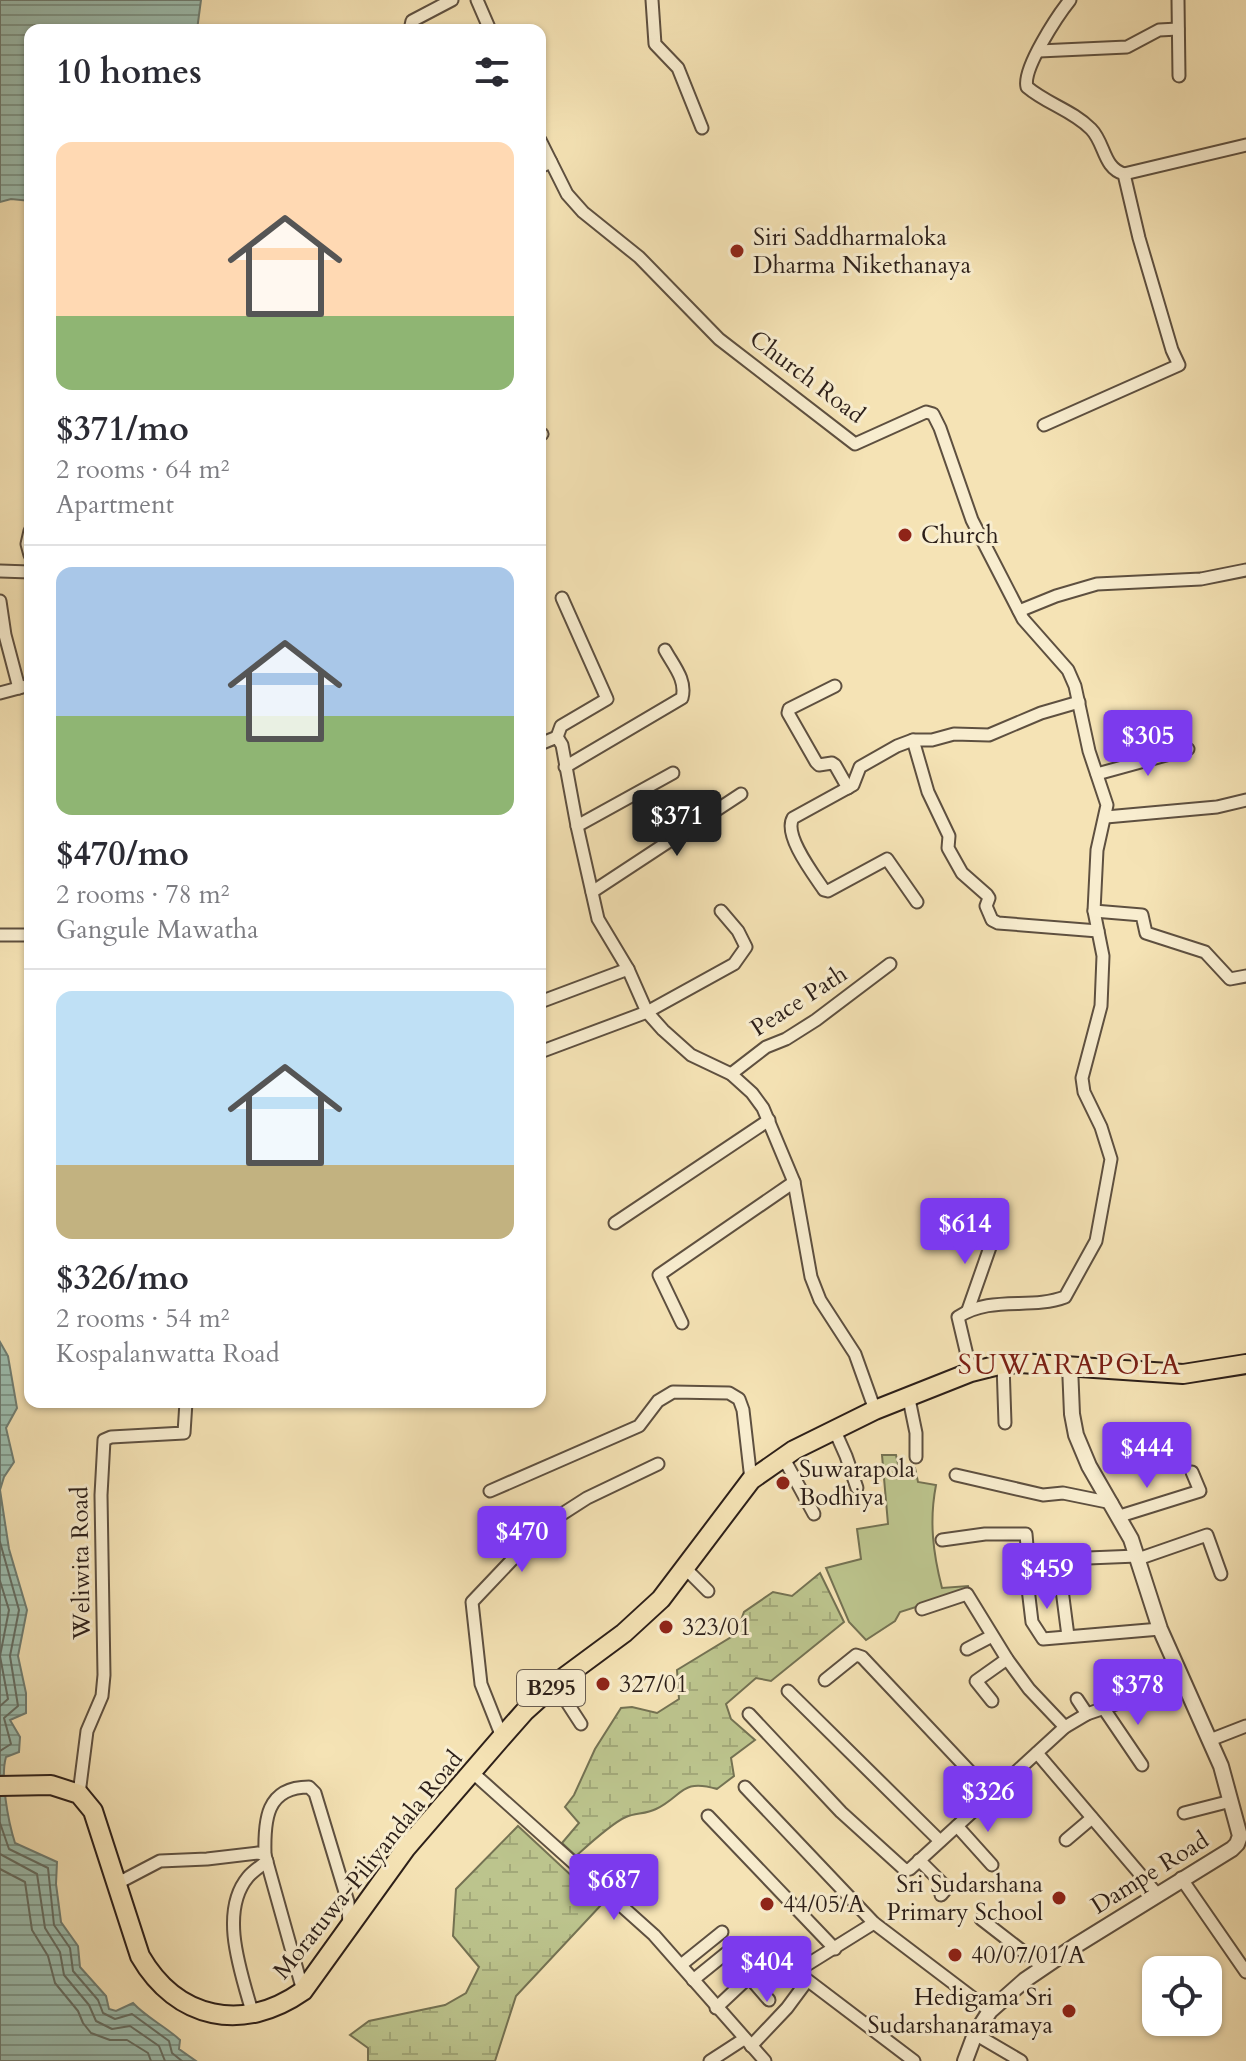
<!DOCTYPE html>
<meta charset="utf-8">
<style>
body{margin:0;font-family:Cardo,serif;background:#f2f2f3;color:#2b2b33;height:100vh;display:flex;flex-direction:column;font-size:30px;white-space:nowrap}
*{box-sizing:border-box;margin:0}
p{font-size:26px;color:#7c7c81}
.icon{flex:none;width:44px;height:44px;fill:none;stroke:currentColor;stroke-width:2;stroke-linecap:round;stroke-linejoin:round}
.map{position:relative;flex:1;overflow:hidden}
.side{position:absolute;left:24px;top:24px;width:522px;height:1384px;display:flex;flex-direction:column;background:#fff;border-radius:16px;box-shadow:0 2px 6px #0004}
.side>*{flex:none}
.buttons{position:absolute;left:1142px;top:1956px;display:grid;gap:16px}
.buttons a{display:grid;place-items:center;width:80px;height:80px;border-radius:16px;background:#fff;box-shadow:0 2px 6px #0004;font-size:40px}
.price{position:absolute;translate:-50% -68px;padding:0 18px;border-radius:8px;background:#7c3aed;color:#fff;font-size:26px;line-height:52px;filter:drop-shadow(0 2px 4px #0008)}
.price::after{content:'';position:absolute;left:50%;top:48px;width:24px;height:18px;margin-left:-12px;background:inherit;clip-path:polygon(0 0,100% 0,50% 100%)}
.price.current{background:#222;color:#fff}
ul{padding:0;list-style:none}
li{display:grid;align-content:center;gap:16px;height:424px;padding:0 32px}
li+li{border-top:2px solid #e1e1e2}
li span{display:grid;place-items:center;height:248px;border-radius:16px;color:#555}
li>.icon{margin-inline-start:auto}
span .icon{width:144px;height:144px;fill:#fffc;stroke-width:1}
li b{font-size:34px}
h2{display:flex;justify-content:space-between;align-items:center;height:96px;padding:0 32px;font-size:34px}
.map>svg:first-child{display:block}
.green{fill:#bcc48d;stroke:#747253;stroke-width:2}
.wetland{fill:url(#wetland-marsh);stroke:#747253;stroke-width:2}
.water{fill:url(#water-rules);stroke:#6f7e74;stroke-width:2}
.lines{fill:none;stroke-linecap:round;stroke-linejoin:round}
.shore{stroke:#646e64;stroke-width:2}
.minor-casing{stroke:#5e5040;stroke-width:15}
.tertiary-casing{stroke:#5e5040;stroke-width:18}
.primary-casing{stroke:#2c1f19;stroke-width:22}
.minor{stroke:#f8edcf;stroke-width:11}
.tertiary{stroke:#f8edcf;stroke-width:14}
.primary{stroke:#f5e3b5;stroke-width:18}
.poi-dot{fill:#8f2418;stroke:#f8edcf;stroke-width:3}
.labels{text-anchor:middle;dominant-baseline:central;stroke-width:6;stroke-linejoin:round;paint-order:stroke}
.shield{fill:#f8edcf;stroke:#695d50;stroke-width:2}
.shield-label{font-size:22px;font-weight:bold;fill:#2c1f19}
.poi-label{font-size:24px;fill:#2c1f19;stroke:#f8edcf;text-anchor:start}
.street-label{font-size:24px;fill:#2c1f19;stroke:#f8edcf}
.quarter-label{font-size:28px;letter-spacing:2px;fill:#7a1f14;stroke:#f8edcf}
</style>
<div class="map">
<svg width="1246" height="2061" viewBox="0 0 1246 2061">
<defs>
<pattern id="wetland-marsh" width="20" height="14" patternUnits="userSpaceOnUse" patternTransform="scale(2)"><rect width="20" height="14" fill="#bcc48d"/><path d="M1 5h8M5 5V1M11 12h8M15 12V8" fill="none" stroke="#a2a879"/></pattern>
<pattern id="water-rules" width="6" height="5" patternUnits="userSpaceOnUse" patternTransform="scale(2)"><rect width="6" height="5" fill="#9cbeb0"/><path d="M0 2.5h6" fill="none" stroke="#7f9a8e"/></pattern>
</defs>
<rect width="100%" height="100%" fill="#f5e3b5"/>
<filter id="stains"><feTurbulence type="fractalNoise" baseFrequency=".0025" numOctaves="4"/><feColorMatrix values="0 0 0 0 .2 0 0 0 0 .09 0 0 0 0 .02 0 0 0 .5 -.17"/></filter>
<radialGradient id="worn" r=".72"><stop offset=".6" stop-color="#630" stop-opacity="0"/><stop offset="1" stop-color="#630" stop-opacity=".3"/></radialGradient>
<path class="green" d="M882 1455H896L899 1468H915L918 1482 936 1485C929 1521 933 1553 942 1588L968 1586 969 1590 900 1612 895 1621 866 1640 849 1622 826 1568 861 1559 857 1529 888 1524Z"/>
<g class="wetland">
<path d="M820 1573 844 1622 771 1681 756 1678 726 1704 731 1719 755 1740 731 1758 734 1776 717 1789C681 1778 683 1796 656 1809 646 1814 635 1813 626 1817 612 1823 587 1846 576 1856L562 1843 579 1823 565 1807 574 1795 595 1749 621 1708 632 1707 657 1713 679 1699 677 1670 736 1634 744 1612 773 1592 792 1596Z"/>
<path d="M518 1826 602 1904 516 1996 495 2061H368V2048L350 2035 369 2021 445 2005 466 1993 479 1967 453 1936 456 1889Z"/>
</g>
<g class="water">
<path d="M0 0H201L197 30H30V201L11 199 0 202Z"/>
<path d="M0 1342 8 1356 17 1408 6 1428 14 1462 4 1477 0 1490 9 1549 27 1610 18 1656 26 1693V1713L10 1720 20 1737 19 1752 6 1757C0 1778 8 1821 15 1843L57 1862 56 1884 61 1922 78 1946 80 1967 106 1996 109 2009 116 2011 133 2003C147 2018 165 2026 180 2040L179 2049 196 2061H0Z"/>
</g>
<g class="lines">
<g class="shore">
<path d="M0 1542 19 1610 10 1656 18 1706 4 1718 11 1744 0 1751"/>
<path d="M0 1581 9 1610 0 1656 8 1699 0 1706"/>
<path d="M0 1823 9 1849 48 1868 54 1925 70 1948 73 1971 98 2000 103 2013 115 2019 132 2014 169 2041 172 2053 182 2061"/>
<path d="M0 1854 37 1874 45 1928 60 1952 64 1975 89 2005 96 2021 112 2029 130 2026 159 2046 165 2061"/>
<path d="M0 1869 25 1882 32 1930 48 1956 55 1983 78 2011 83 2023 91 2033 110 2040H127L148 2053 151 2061"/>
</g>
<g class="minor-casing">
<g id="minor">
<path d="M477 0 490 30"/>
<path d="M652 0 655 44 678 68 702 128"/>
<path d="M1178 0 1179 76"/>
<path d="M410 30 412 21 452 0"/>
<path d="M1039 51 1127 47 1159 30 1178 29"/>
<path d="M540 140 567 194 583 212 639 257 719 339 855 444 926 412 933 414 940 428 972 520 1023 619 1068 670 1075 686 1089 751 1107 805 1097 850 1094 911 1103 956 1101 1006 1082 1078 1084 1092 1101 1127 1111 1159 1096 1241 1065 1297C1031 1310 991 1295 958 1317L971 1372"/>
<path d="M540 167 551 162"/>
<path d="M1124 174 1246 145"/>
<path d="M1044 425 1179 365 1172 350 1139 238 1124 174C1103 168 1105 143 1091 129 1072 110 1047 104 1027 87 1022 69 1058 15 1070 0"/>
<path d="M540 435 542 434"/>
<path d="M30 531 27 544 30 555"/>
<path d="M0 571 30 572"/>
<path d="M0 601 5 635 19 688"/>
<path d="M1019 611 1056 596 1097 584 1201 579 1246 570"/>
<path d="M835 686 789 709 788 713 816 762 819 765 832 763 835 765 848 788"/>
<path d="M0 693 30 685"/>
<path d="M557 737 561 726 607 699 562 598"/>
<path d="M913 740 928 792 949 836 948 848 962 873 987 895 989 898 986 906 992 920 998 923 1098 931"/>
<path d="M540 744 557 737 562 745 577 826 598 919 628 969 647 1012 663 1030 691 1055 731 1074 752 1093 763 1108 794 1182 811 1277 820 1300 855 1354 875 1410"/>
<path d="M565 767 682 698C687 680 673 665 665 650"/>
<path d="M1097 774 1188 749"/>
<path d="M1106 817 1217 807 1246 800"/>
<path d="M577 826 673 773"/>
<path d="M592 892 741 794"/>
<path d="M917 902 887 859 828 891 824 890C814 875 783 835 793 818L853 785 860 767 897 746 913 740H932L954 734 989 735 1041 713 1079 702"/>
<path d="M1094 911 1142 915 1146 933 1205 952 1230 979 1246 976"/>
<path d="M0 935H30"/>
<path d="M540 1002 628 969"/>
<path d="M540 1052 647 1012 734 964 746 947 738 931 721 911"/>
<path d="M731 1074 766 1047 786 1039 816 1020 890 964"/>
<path d="M615 1223 769 1120"/>
<path d="M968 1310 995 1233V1221"/>
<path d="M682 1323 659 1275 794 1182"/>
<path d="M1003 1364 1005 1423"/>
<path d="M909 1399 916 1433V1457"/>
<path d="M834 1429 846 1456 857 1488"/>
<path d="M783 1457 814 1514"/>
<path d="M956 1475 1043 1495 1063 1493 1112 1503"/>
<path d="M490 1491 639 1426 658 1401 673 1392 729 1393 739 1399 743 1410 751 1480"/>
<path d="M1120 1516 1200 1491 1192 1472"/>
<path d="M942 1540 985 1534H1026L1028 1558 1063 1559 1137 1556"/>
<path d="M1138 1559 1207 1535 1221 1574"/>
<path d="M685 1568 708 1591"/>
<path d="M1019 1574 1027 1580 1032 1622 1043 1639 1160 1629"/>
<path d="M1061 1582 1068 1636"/>
<path d="M922 1609 967 1594 1007 1659 1029 1689 1065 1727"/>
<path d="M967 1649 992 1636"/>
<path d="M825 1680 856 1655 862 1657 991 1794"/>
<path d="M555 1684 581 1724"/>
<path d="M788 1691 940 1841"/>
<path d="M1077 1699 1087 1714"/>
<path d="M992 1701 976 1681 1007 1659"/>
<path d="M1104 1709 1142 1765"/>
<path d="M749 1714 841 1812 905 1870 910 1869 1065 1727 1087 1714 1183 1681"/>
<path d="M502 1737 481 1684 472 1602 545 1525 587 1498 658 1464"/>
<path d="M1210 1740 1246 1726"/>
<path d="M1037 1753 1157 1894"/>
<path d="M472 1772 654 1935 765 2061"/>
<path d="M745 1787 874 1923 990 2011"/>
<path d="M79 1794 87 1731 102 1696 104 1675 101 1495 104 1440 111 1437 184 1433 186 1402"/>
<path d="M1184 1813 1231 1801"/>
<path d="M708 1816 835 1949"/>
<path d="M957 1826 992 1865"/>
<path d="M1066 1840 1092 1818"/>
<path d="M265 1855C264 1820 266 1787 309 1787L315 1793 348 1902 349 1928"/>
<path d="M919 1860 947 1888 941 1895"/>
<path d="M1181 1878 1246 1972"/>
<path d="M118 1883 160 1861 207 1859 258 1853 265 1855 303 1991"/>
<path d="M981 1919 1043 1967"/>
<path d="M874 1923 805 1966 801 1971 802 1976 914 2061"/>
<path d="M681 1965 722 1932"/>
<path d="M693 1980 735 1946"/>
<path d="M716 2008 749 1977 769 2000"/>
<path d="M253 2015C242 1975 218 1913 248 1877 253 1871 261 1866 267 1861"/>
<path d="M975 2034 1021 2061"/>
<path d="M751 2046 787 2008 807 1981"/>
<path d="M710 2061 744 2039"/>
</g>
</g>
<g class="tertiary-casing">
<path id="tertiary" d="M965 2061 975 2034 990 2011 1025 1980 1075 1946 1232 1849 1237 1844 1240 1836 1221 1766 1160 1629 1131 1539 1089 1466 1076 1435 1072 1414 1070 1366"/>
</g>
<g class="primary-casing">
<path id="primary" d="M0 1786 51 1785 79 1794 93 1811 140 1956C177 2020 243 2033 303 1991L406 1848 502 1737 525 1711 555 1684 624 1633 661 1599 751 1480 794 1450 875 1410 971 1372 1003 1364 1020 1363 1183 1374 1246 1364"/>
</g>
<use href="#minor" class="minor"/>
<use href="#tertiary" class="tertiary"/>
<use href="#primary" class="primary"/>
</g>
<g class="poi-dot">
<circle cx="737" cy="251" r="8"/>
<circle cx="905" cy="535" r="8"/>
<circle cx="783" cy="1483" r="8"/>
<circle cx="666" cy="1627" r="8"/>
<circle cx="603" cy="1684" r="8"/>
<circle cx="1059" cy="1898" r="8"/>
<circle cx="767" cy="1904" r="8"/>
<circle cx="955" cy="1955" r="8"/>
<circle cx="1069" cy="2011" r="8"/>
</g>
<g class="labels">
<rect class="shield" x="517" y="1670" width="68" height="36" rx="6"/>
<g class="shield-label">
<text x="551" y="1688">B295</text>
</g>
<g class="poi-label">
<text x="753" y="237">Siri Saddharmaloka<tspan x="753" dy="28">Dharma Nikethanaya</tspan></text>
<text x="921" y="535">Church</text>
<text x="799" y="1469">Suwarapola<tspan x="799" dy="28">Bodhiya</tspan></text>
<text x="682" y="1627">323/01</text>
<text x="619" y="1684">327/01</text>
<text x="1043" y="1884" text-anchor="end">Sri Sudarshana<tspan x="1043" dy="28">Primary School</tspan></text>
<text x="783" y="1904">44/05/A</text>
<text x="971" y="1955">40/07/01/A</text>
<text x="1053" y="1997" text-anchor="end">Hedigama Sri<tspan x="1053" dy="28">Sudarshanaramaya</tspan></text>
</g>
<g class="street-label">
<text transform="translate(807 377) rotate(37)">Church Road</text>
<text transform="translate(799 1001) rotate(-33)">Peace Path</text>
<text transform="translate(81 1563) rotate(-91)">Weliwita Road</text>
<text transform="translate(368 1865) rotate(-51)">Moratuwa-Piliyandala Road</text>
<text transform="translate(1150 1873) rotate(-32)">Dampe Road</text>
</g>
<g class="quarter-label">
<text x="1070" y="1365">SUWARAPOLA</text>
</g>
</g>
<rect width="100%" height="100%" filter="url(#stains)"/>
<rect width="100%" height="100%" fill="url(#worn)"/>
</svg>
<div class="buttons">
<a><svg class="icon" aria-label="locate" viewBox="0 0 24 24"><circle cx="12" cy="12" r="6"/><path d="M12 2v4M12 18v4M2 12h4M18 12h4"/></svg></a>
</div>
<b class="price" style="left:1148px;top:778px">$305</b>
<b class="price current" style="left:677px;top:858px">$371</b>
<b class="price" style="left:965px;top:1266px">$614</b>
<b class="price" style="left:1147px;top:1490px">$444</b>
<b class="price" style="left:522px;top:1574px">$470</b>
<b class="price" style="left:1047px;top:1611px">$459</b>
<b class="price" style="left:1138px;top:1727px">$378</b>
<b class="price" style="left:988px;top:1834px">$326</b>
<b class="price" style="left:614px;top:1922px">$687</b>
<b class="price" style="left:767px;top:2004px">$404</b>
<section class="side">
<h2>10 homes<svg class="icon" aria-label="filters" viewBox="0 0 24 24"><path d="M4 7h16M4 17h16"/><circle cx="9" cy="7" r="2"/><circle cx="15" cy="17" r="2"/></svg></h2>
<ul>
<li><span style="background:linear-gradient(#ffd9b3 70%,#8fb573 0)"><svg class="icon" aria-label="home" viewBox="0 0 24 24"><path d="M3 11l9-7 9 7M6 9v11h12V9"/></svg></span><div><b>$371/mo</b><p>2 rooms · 64 m²</p><p>Apartment</p></div></li>
<li><span style="background:linear-gradient(#a9c7e8 60%,#8fb573 0)"><svg class="icon" aria-label="home" viewBox="0 0 24 24"><path d="M3 11l9-7 9 7M6 9v11h12V9"/></svg></span><div><b>$470/mo</b><p>2 rooms · 78 m²</p><p>Gangule Mawatha</p></div></li>
<li><span style="background:linear-gradient(#bfe0f5 70%,#c2b280 0)"><svg class="icon" aria-label="home" viewBox="0 0 24 24"><path d="M3 11l9-7 9 7M6 9v11h12V9"/></svg></span><div><b>$326/mo</b><p>2 rooms · 54 m²</p><p>Kospalanwatta Road</p></div></li>
</ul>
</section>
</div>
